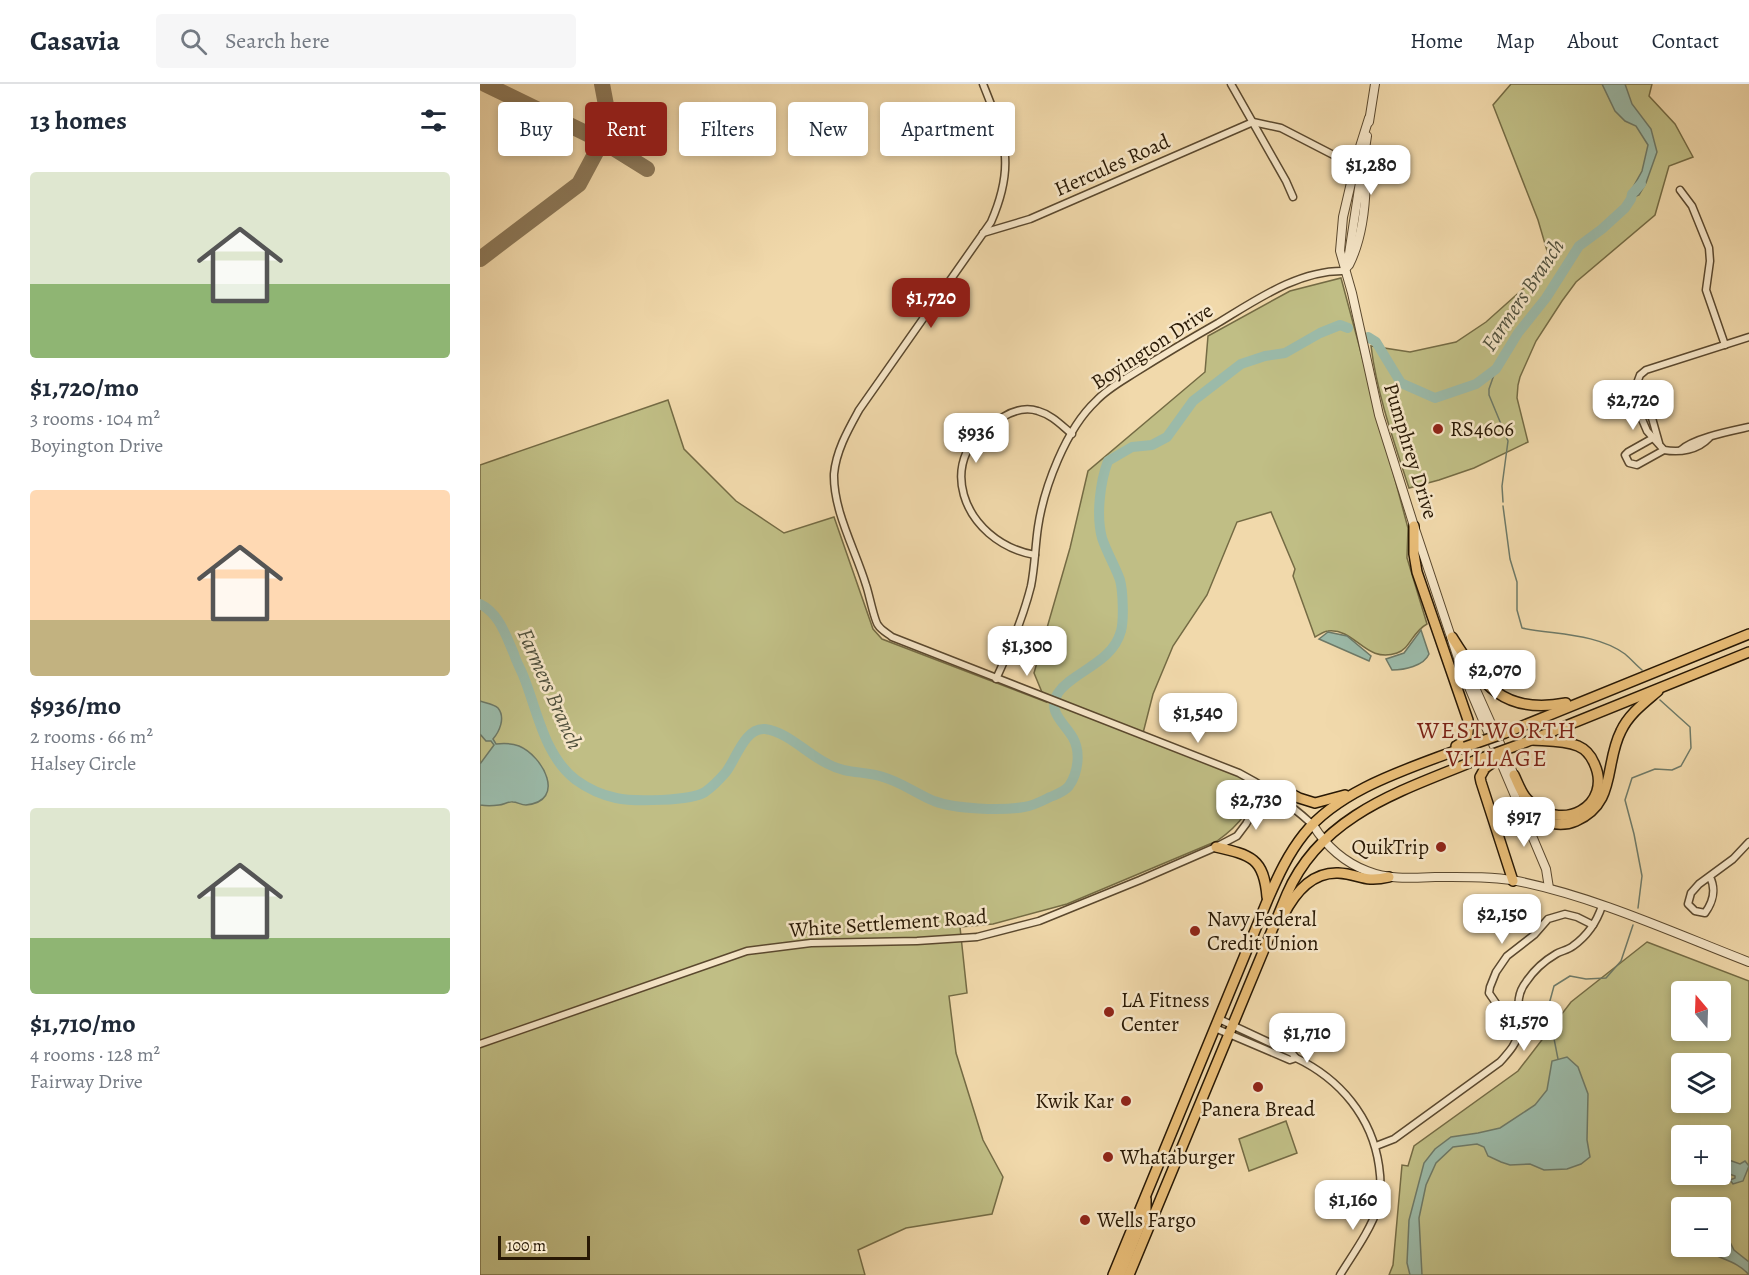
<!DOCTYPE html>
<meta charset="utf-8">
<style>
body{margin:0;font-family:Alegreya,serif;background:#f6f6f7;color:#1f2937;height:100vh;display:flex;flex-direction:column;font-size:22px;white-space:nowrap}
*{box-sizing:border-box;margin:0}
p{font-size:20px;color:#747a83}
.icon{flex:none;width:33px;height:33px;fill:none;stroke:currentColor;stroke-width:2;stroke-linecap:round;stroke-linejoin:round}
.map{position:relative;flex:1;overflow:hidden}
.details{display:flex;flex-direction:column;background:#fff;width:480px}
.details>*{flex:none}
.hud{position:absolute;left:18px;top:18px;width:570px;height:54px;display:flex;gap:12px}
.needle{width:39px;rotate:341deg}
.controls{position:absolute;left:1191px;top:897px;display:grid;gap:12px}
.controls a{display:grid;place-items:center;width:60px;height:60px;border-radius:6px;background:#fff;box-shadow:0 3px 9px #0003;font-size:30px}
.scale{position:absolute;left:18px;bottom:15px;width:92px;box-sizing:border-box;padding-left:6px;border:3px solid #281804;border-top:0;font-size:16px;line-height:21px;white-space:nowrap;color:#281804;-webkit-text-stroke:4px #f6e6c8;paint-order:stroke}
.price{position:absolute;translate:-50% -51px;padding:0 14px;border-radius:12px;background:#fff;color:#222;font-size:20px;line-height:39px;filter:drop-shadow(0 2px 3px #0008)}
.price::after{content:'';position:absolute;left:50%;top:36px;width:18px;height:14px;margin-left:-9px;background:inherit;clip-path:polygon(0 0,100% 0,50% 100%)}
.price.current{background:#8f2418;color:#fff}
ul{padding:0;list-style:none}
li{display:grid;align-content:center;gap:12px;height:318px;padding:0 30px}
li span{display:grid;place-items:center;height:186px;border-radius:6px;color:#555}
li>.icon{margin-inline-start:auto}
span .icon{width:108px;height:108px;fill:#fffc;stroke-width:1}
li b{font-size:26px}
h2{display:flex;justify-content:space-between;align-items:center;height:72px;padding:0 30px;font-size:26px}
.tag{padding:0 21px;border-radius:6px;background:#fff;box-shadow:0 3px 9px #0003;font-size:21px;line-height:54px}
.tag.current{background:#8f2418;color:#fff}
header{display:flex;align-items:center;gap:36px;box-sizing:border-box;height:84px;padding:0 30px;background:#fff;border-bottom:2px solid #e0e1e3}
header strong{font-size:28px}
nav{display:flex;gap:33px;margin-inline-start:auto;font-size:21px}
.search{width:420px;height:54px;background:#f6f6f7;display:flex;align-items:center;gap:15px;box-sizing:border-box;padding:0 21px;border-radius:6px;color:#747a83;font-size:22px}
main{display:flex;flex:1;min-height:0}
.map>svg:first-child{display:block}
.green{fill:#c0be85;stroke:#746b44;stroke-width:1.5;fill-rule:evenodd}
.water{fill:#9bbaa9;stroke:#6d7967;stroke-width:1.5}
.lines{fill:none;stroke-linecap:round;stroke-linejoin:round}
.stream{stroke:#6d7967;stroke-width:1.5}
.river{stroke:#9bbaa9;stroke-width:10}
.taxiway{stroke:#8c7858;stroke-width:16}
.minor-casing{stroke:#5a482e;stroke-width:9}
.tertiary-casing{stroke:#5a482e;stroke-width:10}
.primary-casing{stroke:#281804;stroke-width:12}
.minor{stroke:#f6e6c8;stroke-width:6}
.tertiary{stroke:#f6e6c8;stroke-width:8}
.primary{stroke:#e8bc76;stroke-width:9}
.primary-bridge-casing{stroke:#281804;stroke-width:12;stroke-linecap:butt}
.primary-bridge{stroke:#e8bc76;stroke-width:9}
.poi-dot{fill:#8f2418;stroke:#f6e6c8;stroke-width:2}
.labels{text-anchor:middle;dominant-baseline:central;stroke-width:5;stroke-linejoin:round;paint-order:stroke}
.street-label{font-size:21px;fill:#281804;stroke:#f6e6c8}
.poi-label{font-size:21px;fill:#281804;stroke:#f6e6c8;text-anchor:start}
.water-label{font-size:22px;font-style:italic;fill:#50513e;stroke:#f6e6c8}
.quarter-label{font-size:24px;letter-spacing:1.5px;fill:#7a1f14;stroke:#f6e6c8}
</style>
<header>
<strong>Casavia</strong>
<div class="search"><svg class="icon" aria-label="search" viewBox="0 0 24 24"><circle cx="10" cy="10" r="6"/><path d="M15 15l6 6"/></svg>Search here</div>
<nav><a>Home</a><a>Map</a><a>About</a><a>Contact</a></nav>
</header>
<main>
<section class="details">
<h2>13 homes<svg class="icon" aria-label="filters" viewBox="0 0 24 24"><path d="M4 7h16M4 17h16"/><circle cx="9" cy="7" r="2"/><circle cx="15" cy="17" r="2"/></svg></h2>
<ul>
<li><span style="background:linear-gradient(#dfe7d0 60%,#8fb573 0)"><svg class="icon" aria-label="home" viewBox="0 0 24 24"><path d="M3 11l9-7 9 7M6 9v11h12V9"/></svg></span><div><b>$1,720/mo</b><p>3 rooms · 104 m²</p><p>Boyington Drive</p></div></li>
<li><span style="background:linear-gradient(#ffd9b3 70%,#c2b280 0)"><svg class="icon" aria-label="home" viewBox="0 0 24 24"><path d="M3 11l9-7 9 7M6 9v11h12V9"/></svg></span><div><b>$936/mo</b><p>2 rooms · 66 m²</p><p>Halsey Circle</p></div></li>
<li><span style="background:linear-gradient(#dfe7d0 70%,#8fb573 0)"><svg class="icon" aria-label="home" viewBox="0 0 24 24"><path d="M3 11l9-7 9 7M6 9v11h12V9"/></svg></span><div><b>$1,710/mo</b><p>4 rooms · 128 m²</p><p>Fairway Drive</p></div></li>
</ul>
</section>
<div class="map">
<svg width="1269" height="1191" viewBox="0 0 1269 1191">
<rect width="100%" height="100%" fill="#f1d9ab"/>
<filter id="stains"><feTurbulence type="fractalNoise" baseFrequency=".00333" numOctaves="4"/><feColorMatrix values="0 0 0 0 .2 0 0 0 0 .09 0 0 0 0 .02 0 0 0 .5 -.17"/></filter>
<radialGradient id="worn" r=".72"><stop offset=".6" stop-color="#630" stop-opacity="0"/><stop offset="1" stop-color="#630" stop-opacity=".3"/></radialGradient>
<g class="green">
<path d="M1031 0H1172L1169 12 1195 40 1213 73 1189 82 1175 131 1096 198 1082 217 1056 257 1040 293 1038 301 1037 314 1048 358 994 384 959 396 929 404C914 358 897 310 891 262L930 268 976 258 1006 238 1044 204 1068 170 1058 136 1013 21Z"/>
<path d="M861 194 928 444 927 474 947 540C932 548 930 565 917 569 885 580 876 544 848 547 844 547 839 551 835 553L813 492 815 485 791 428 757 438 727 511 693 562 673 610 662 653 764 694 773 705C773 727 754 745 737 757L587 820 513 840 480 843 487 909 469 912 476 969 503 1056 523 1093 512 1130 426 1144 378 1166 385 1191H0V381L188 316 204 365 256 417 304 449 354 433 393 545 402 555 566 618 554 589 590 464 608 387 725 288 728 252 810 207Z"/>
<path d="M1167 858 1269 897V1191H909L913 1181 922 1081 928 1082 934 1062 1038 987 1091 918ZM1202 908H1240V946H1202ZM1202 980H1240V1018H1202ZM1202 1052H1240V1090H1202ZM1202 1124H1240V1162H1202Z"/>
<path d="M806 1037 817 1069 769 1087 759 1055Z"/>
</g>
<g class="water">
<path d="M1122 0H1145L1152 20 1171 45 1177 68 1166 99 1159 111 1152 114 1151 107 1162 87 1168 61 1156 42 1145 37 1135 27Z"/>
<path d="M941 546 949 570C944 582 924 586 912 586L906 575 924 569Z"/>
<path d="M848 548 867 552 891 572 889 577 839 555Z"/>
<path d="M0 617C5 619 14 620 18 624 26 634 19 648 13 655L16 660C24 659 31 659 39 662 63 672 87 717 46 721 41 721 37 718 33 718 29 717 23 721 19 721 12 722 6 722 0 721V680L14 661 11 657H6L0 650Z"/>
<path d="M1087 973 1098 983 1108 1010 1107 1056 1110 1073 1101 1080 1087 1085 1064 1086 1050 1080 1030 1081 1021 1078 1008 1072 1004 1063 997 1060 973 1063 956 1079 946 1101 939 1134 942 1191H930L927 1179 929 1136 944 1079 955 1065 971 1053 998 1049 1020 1044 1055 1021 1067 1006 1072 977Z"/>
<path d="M1246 1075 1260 1080 1265 1077 1269 1082 1263 1097 1253 1100 1250 1096 1255 1094V1092L1241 1087Z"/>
<path d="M1241 1140 1254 1166 1269 1178V1191C1255 1174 1235 1176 1224 1163L1240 1162Z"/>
</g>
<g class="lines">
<g class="stream">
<path d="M1016 285 1009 305V311L1028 357 1022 402 1023 418"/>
<path d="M1023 422 1030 475 1037 498V526L1042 544C1075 551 1116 549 1145 570 1151 575 1156 581 1162 586"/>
<path d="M1158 824 1162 792 1154 750 1145 716 1152 694 1175 685 1192 686 1201 682 1211 664 1210 643 1180 616"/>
<path d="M1078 975 1068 924 1074 902 1090 892 1106 895 1126 894 1141 877 1153 841"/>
</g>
<g class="river">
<path d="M888 253 896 258 921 299 955 314 996 300 1016 285 1038 249 1066 214 1099 162 1122 145 1145 124 1151 115 1152 110 1161 100"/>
<path d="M0 520C19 529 26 552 34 570 36 577 40 584 43 591 57 625 64 672 96 696 107 704 122 711 136 714 153 718 211 717 225 708 232 703 240 695 246 688 256 675 265 643 285 645 308 648 327 670 348 680 366 690 385 687 403 693 421 698 437 710 454 717 475 725 521 727 544 723 553 722 562 717 570 713 577 710 584 708 589 702 598 689 601 668 593 654 585 639 566 628 578 609 593 587 632 580 641 547 644 536 643 507 640 496 635 482 627 469 622 454 616 432 620 398 628 377L652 363 672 361 687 353 713 317 761 280 785 272 805 269 840 249 860 241 868 244"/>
</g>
<g class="taxiway">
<path d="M122 0 126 21 122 57 167 85"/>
<path d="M0 175 99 100 122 57 5 0"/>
</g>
<g class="minor-casing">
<g id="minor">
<path d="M503 0C525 55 536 81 511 138L379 326C368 346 356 367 354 390 353 427 376 467 386 501 389 509 394 536 398 541 401 546 407 549 412 553L759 689C788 704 809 719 833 741"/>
<path d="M751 0 806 97 813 113"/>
<path d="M1200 106 1212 122 1229 164 1230 177 1226 206 1245 261"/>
<path d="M503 149 550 135 773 38 801 44 867 78"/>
<path d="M1160 318 1172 334 1179 359"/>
<path d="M1173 354 1148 368 1145 371 1149 379 1157 381 1184 366"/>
<path d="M1229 354C1218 366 1200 369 1184 366L1167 347 1161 333 1157 299 1160 291 1166 286 1269 253"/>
<path d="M1201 366C1214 354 1251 347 1269 343"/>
<path d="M555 471C482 458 449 370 523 333 533 327 546 323 558 327 572 331 581 341 592 350"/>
<path d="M516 595C530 565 543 534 551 502 555 482 555 463 558 443 564 403 586 345 616 317 627 305 642 297 656 288 683 271 710 255 738 239 776 216 820 185 866 187"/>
<path d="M1230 793C1236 805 1233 818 1225 829L1215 827 1208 820 1211 809 1219 800 1253 775 1269 758"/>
<path d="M1038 929 1029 930 1022 928 1009 909 1010 903 1016 888 1027 872 1054 851 1068 835 1085 830 1097 833 1113 841"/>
<path d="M735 944 810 976 816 974 812 969 739 935"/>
<path d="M0 960 267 867 331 859 437 857 497 853 559 837 660 796 736 763 757 752 766 740 787 703"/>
<path d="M816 974C860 995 892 1033 899 1082 901 1096 902 1109 898 1123 890 1147 873 1170 860 1191"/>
<path d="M896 1062 914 1055 1020 978C1028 969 1037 960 1039 947 1040 929 1034 913 1046 898 1054 886 1064 877 1076 870 1081 867 1088 866 1093 862 1107 852 1117 837 1122 822"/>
</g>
</g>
<g class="tertiary-casing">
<g id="tertiary">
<path d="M889 34 878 69 863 133 860 167 872 209 899 331 934 442 983 589 1066 785 1069 804"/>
<path d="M889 38 895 0"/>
<path d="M869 181C882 155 885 125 886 97"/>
<path d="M867 183 887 52"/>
<path d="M996 606 1034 691"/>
<path d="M833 741C846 762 864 778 887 787 909 796 932 794 955 793 981 793 1010 792 1037 797 1116 813 1194 849 1269 878"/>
</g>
</g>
<g class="primary-casing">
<g id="primary">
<path d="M934 442V470L937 488 988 636C989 649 989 656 976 662"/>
<path d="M972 553C1002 601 1024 631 1086 619"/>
<path d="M1025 649 1269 550"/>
<path d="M1041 660 1269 568"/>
<path d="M1005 684 1000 693 1001 698 1033 797"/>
<path d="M1034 691C1038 699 1041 709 1047 715 1081 752 1134 721 1114 679 1111 672 1105 665 1098 662 1084 656 1067 657 1052 656"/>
<path d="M787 703 806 707 819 714 835 719 865 711"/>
<path d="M1039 719C1056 733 1073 747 1096 737 1137 719 1124 680 1141 647 1149 630 1164 619 1178 607"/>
<path d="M736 763C771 771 784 774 787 813"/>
<path d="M803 832C814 810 831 788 858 789 880 790 883 799 909 793"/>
<path d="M633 1191 788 815C798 792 808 770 824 750 861 704 931 684 985 663"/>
<path d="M640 1191 666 1127V1115"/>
<path d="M649 1191 807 810C841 731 921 707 994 677"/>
</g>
</g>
<use href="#minor" class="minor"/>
<use href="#tertiary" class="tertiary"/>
<use href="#primary" class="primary"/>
<g class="primary-bridge-casing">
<g id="primary-bridge">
<path d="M985 663 1025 649"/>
<path d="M994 677 1041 660"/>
<path d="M1005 684 1025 670"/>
</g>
</g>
<use href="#primary-bridge" class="primary-bridge"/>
</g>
<g class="poi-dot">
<circle cx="958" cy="345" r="6"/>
<circle cx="961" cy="763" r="6"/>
<circle cx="715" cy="847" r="6"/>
<circle cx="629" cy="928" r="6"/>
<circle cx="778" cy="1003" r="6"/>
<circle cx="646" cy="1017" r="6"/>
<circle cx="628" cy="1073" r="6"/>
<circle cx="605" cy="1136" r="6"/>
</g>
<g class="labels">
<g class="street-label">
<text transform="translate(632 81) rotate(-24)">Hercules Road</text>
<text transform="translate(672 262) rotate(-33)">Boyington Drive</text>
<text transform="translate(931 367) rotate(73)">Pumphrey Drive</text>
<text transform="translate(408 839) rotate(-4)">White Settlement Road</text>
</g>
<g class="poi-label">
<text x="970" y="345">RS4606</text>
<text x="949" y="763" text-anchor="end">QuikTrip</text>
<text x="727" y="835">Navy Federal<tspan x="727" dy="24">Credit Union</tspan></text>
<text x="641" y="916">LA Fitness<tspan x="641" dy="24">Center</tspan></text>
<text x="634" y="1017" text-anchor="end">Kwik Kar</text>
<text x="778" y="1025" text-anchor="middle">Panera Bread</text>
<text x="640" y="1073">Whataburger</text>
<text x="617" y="1136">Wells Fargo</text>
</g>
<g class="water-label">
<text transform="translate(1043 211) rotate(-56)">Farmers Branch</text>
<text transform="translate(70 605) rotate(66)">Farmers Branch</text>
</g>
<g class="quarter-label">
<text x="1017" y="646">WESTWORTH<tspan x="1017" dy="28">VILLAGE</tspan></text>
</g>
</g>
<rect width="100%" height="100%" filter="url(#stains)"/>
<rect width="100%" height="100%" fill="url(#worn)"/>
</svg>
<div class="controls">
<a><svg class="needle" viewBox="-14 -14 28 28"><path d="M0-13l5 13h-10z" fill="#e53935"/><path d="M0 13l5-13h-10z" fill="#747a83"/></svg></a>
<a><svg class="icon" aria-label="layers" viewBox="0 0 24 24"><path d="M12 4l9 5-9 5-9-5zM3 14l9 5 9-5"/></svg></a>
<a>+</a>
<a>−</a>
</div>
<div class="scale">100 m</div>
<b class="price" style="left:891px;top:112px">$1,280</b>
<b class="price current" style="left:451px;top:245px">$1,720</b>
<b class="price" style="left:1153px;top:347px">$2,720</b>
<b class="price" style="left:496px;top:380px">$936</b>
<b class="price" style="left:547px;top:593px">$1,300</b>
<b class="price" style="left:1015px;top:617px">$2,070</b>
<b class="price" style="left:718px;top:660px">$1,540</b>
<b class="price" style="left:776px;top:747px">$2,730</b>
<b class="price" style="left:1044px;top:764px">$917</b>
<b class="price" style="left:1022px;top:861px">$2,150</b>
<b class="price" style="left:1044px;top:968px">$1,570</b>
<b class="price" style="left:827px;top:980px">$1,710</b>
<b class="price" style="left:873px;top:1147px">$1,160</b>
<div class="hud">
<a class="tag">Buy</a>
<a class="tag current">Rent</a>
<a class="tag">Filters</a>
<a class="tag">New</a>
<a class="tag">Apartment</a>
</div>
</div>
</main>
